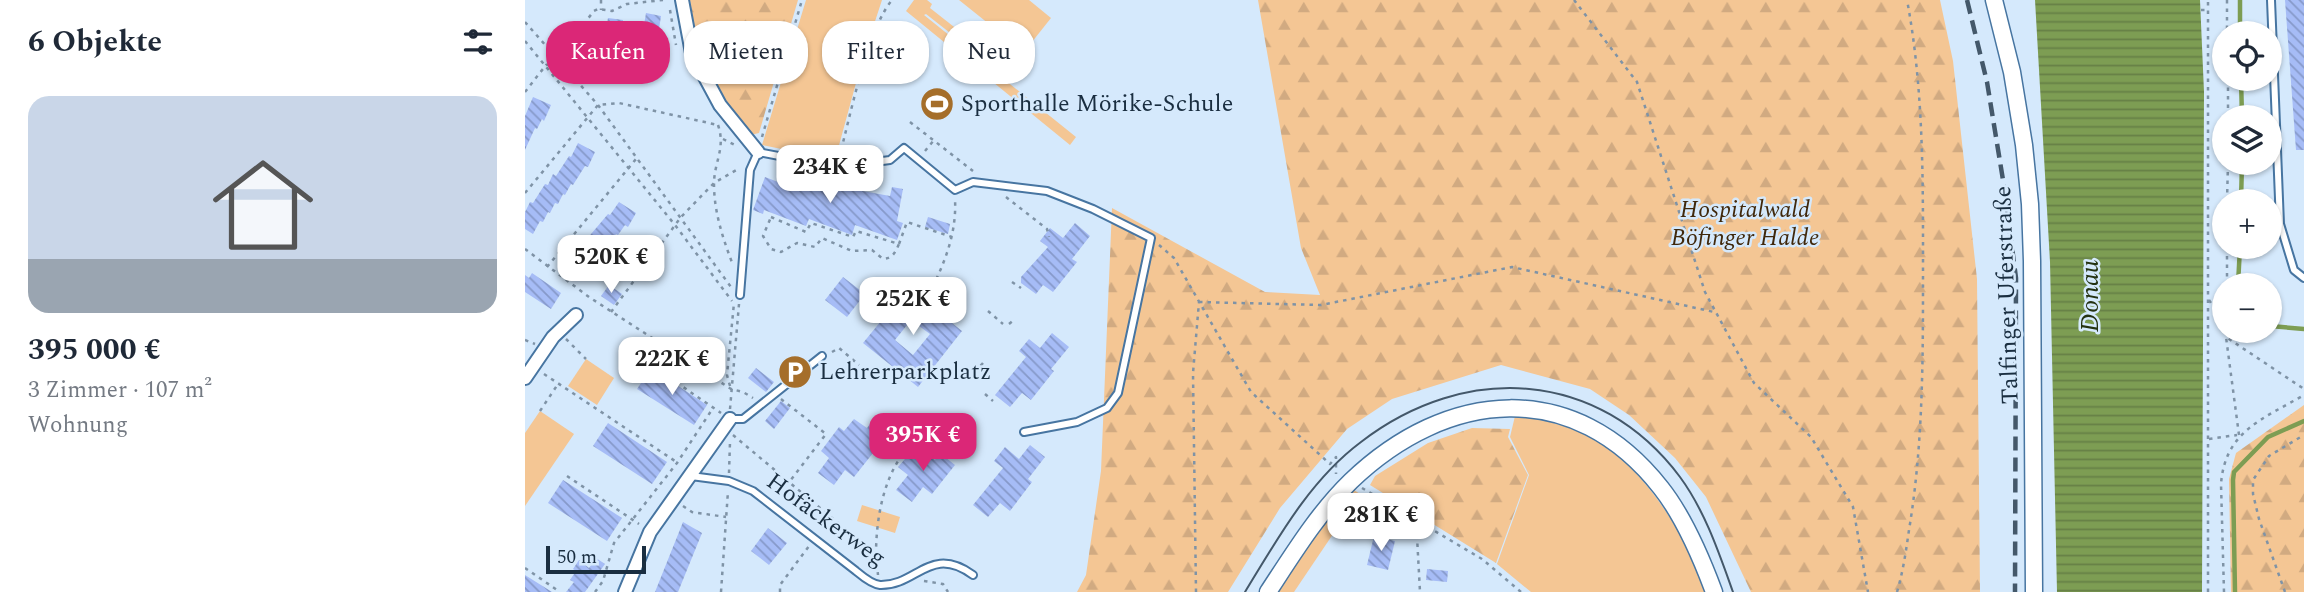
<!DOCTYPE html>
<html lang="de">
<meta charset="utf-8">
<style>
body{margin:0;font-family:Spectral,serif;background:#f6f6f7;color:#1f2937;height:100vh;display:flex;flex-direction:column;font-size:26px;white-space:nowrap}
*{box-sizing:border-box;margin:0}
p{font-size:23px;color:#747a83}
.icon{flex:none;width:38px;height:38px;fill:none;stroke:currentColor;stroke-width:2;stroke-linecap:round;stroke-linejoin:round}
.map{position:relative;flex:1;overflow:hidden}
.details{display:flex;flex-direction:column;background:#fff;width:525px}
.details>*{flex:none}
.guide{position:absolute;left:21px;top:21px;width:665px;height:63px;display:flex;gap:14px}
.controls{position:absolute;left:1687px;top:21px;display:grid;gap:14px}
.controls a{display:grid;place-items:center;width:70px;height:70px;border-radius:50%;background:#fff;box-shadow:0 2px 5px #0004;font-size:35px}
.scale{position:absolute;left:21px;bottom:18px;width:100px;box-sizing:border-box;padding-left:7px;border:4px solid #1a2e40;border-top:0;font-size:19px;line-height:24px;white-space:nowrap;color:#1a2e40;-webkit-text-stroke:5px #d5e9fc;paint-order:stroke}
.price{position:absolute;translate:-50% -60px;padding:0 16px;border-radius:14px;background:#fff;color:#222;font-size:23px;line-height:46px;filter:drop-shadow(0 2px 4px #0008)}
.price::after{content:'';position:absolute;left:50%;top:42px;width:21px;height:16px;margin-left:-10px;background:inherit;clip-path:polygon(0 0,100% 0,50% 100%)}
.price.on{background:#db2777;color:#fff}
ul{padding:0;list-style:none}
li{display:grid;align-content:center;gap:14px;height:371px;padding:0 28px}
li+li{border-top:2px solid #e0e1e3}
li span{display:grid;place-items:center;height:217px;border-radius:21px;color:#555}
li>.icon{margin-inline-start:auto}
span .icon{width:126px;height:126px;fill:#fffc;stroke-width:1}
li b{font-size:30px}
h2{display:flex;justify-content:space-between;align-items:center;height:84px;padding:0 28px;font-size:30px}
.pill{padding:0 24px;border-radius:28px;background:#fff;box-shadow:0 2px 5px #0004;font-size:24px;line-height:63px}
.pill.on{background:#db2777;color:#fff}
main{display:flex;flex:1;min-height:0}
.map>svg:first-child{display:block}
.green{fill:#f4c694}
.forest{fill:url(#forest-firs)}
.water{fill:url(#water-rules)}
.lines{fill:none;stroke-linecap:round;stroke-linejoin:round}
.stream{stroke:#7d9d53;stroke-width:4.5}
.building{fill:url(#building-back-hatch);fill-rule:evenodd}
.service-casing{stroke:#4775a1;stroke-width:10}
.minor-casing{stroke:#4775a1;stroke-width:16}
.tertiary-casing{stroke:#4775a1;stroke-width:19}
.path{stroke:#7f93a6;stroke-width:2.5;stroke-dasharray:3.5 5;stroke-linecap:butt}
.service{stroke:#fff;stroke-width:6}
.minor{stroke:#fff;stroke-width:12}
.tertiary{stroke:#fff;stroke-width:16}
.tram{stroke:#44586a;stroke-width:2}
.rail{stroke:#44586a;stroke-width:4.5;stroke-dasharray:14 7;stroke-linecap:butt}
.labels{text-anchor:middle;dominant-baseline:central;stroke-width:5;stroke-linejoin:round;paint-order:stroke}
.poi-label{font-size:24px;fill:#1a2e40;stroke:#d5e9fc;text-anchor:start}
.park-label{font-size:24px;font-style:italic;fill:#40280b;stroke:#d5e9fc}
.street-label{font-size:24px;fill:#1a2e40;stroke:#d5e9fc}
.water-label{font-size:26px;font-style:italic;fill:#243212;stroke:#d5e9fc}
</style>
<main>
<section class="details">
<h2>6 Objekte<svg class="icon" aria-label="filters" viewBox="0 0 24 24"><path d="M4 7h16M4 17h16"/><circle cx="9" cy="7" r="2"/><circle cx="15" cy="17" r="2"/></svg></h2>
<ul>
<li><span style="background:linear-gradient(#c9d6e8 75%,#9aa5b1 0)"><svg class="icon" aria-label="home" viewBox="0 0 24 24"><path d="M3 11l9-7 9 7M6 9v11h12V9"/></svg></span><div><b>395 000 €</b><p>3 Zimmer · 107 m²</p><p>Wohnung</p></div></li>
</ul>
</section>
<div class="map">
<svg width="1779" height="592" viewBox="0 0 1779 592">
<defs>
<pattern id="forest-firs" width="22" height="20" patternUnits="userSpaceOnUse" patternTransform="scale(1.75)"><rect width="22" height="20" fill="#f4c694"/><path d="M5 1l3.5 6h-7zM16 11l3.5 6h-7z" fill="#d1aa81"/></pattern>
<pattern id="water-rules" width="6" height="5" patternUnits="userSpaceOnUse" patternTransform="scale(1.75)"><rect width="6" height="5" fill="#7d9d53"/><path d="M0 2.5h6" fill="none" stroke="#668046"/></pattern>
<pattern id="building-back-hatch" width="6" height="6" patternUnits="userSpaceOnUse" patternTransform="scale(1.75)"><rect width="6" height="6" fill="#a6bcf6"/><path d="M-1 5l2 2M0 0l6 6M5-1l2 2" fill="none" stroke="#8699c9"/></pattern>
</defs>
<rect width="100%" height="100%" fill="#d5e9fc"/>
<g class="green">
<path d="M281 0H357L337 61 310 160 237 145Z"/>
<path d="M389 0H402L407 4 405 8 452 45 448 51 401 14 399 15 551 137 545 145 381 11Z"/>
<path d="M434 0H504L526 18 499 52Z"/>
<path d="M61 359 89 378 72 405 43 386Z"/>
<path d="M15 411 49 434 0 506V433Z"/>
<path d="M990 416C1015 419 1040 424 1063 436 1117 463 1162 535 1180 592H1006L972 564 1004 475 985 437Z"/>
<path d="M829 490 835 494 769 592H752L795 529Z"/>
<path d="M337 505 375 517 370 533 332 521Z"/>
</g>
<g class="forest">
<path d="M165 0H273L234 133 226 135 195 94 172 46Z"/>
<path d="M733 0H1415L1428 61 1452 279 1455 592H1226L1181 497 1150 458 1104 415 1065 389 976 365 867 399 822 429 755 508 703 592H552L561 575 576 471 587 208 740 292 795 295 776 248Z"/>
<path d="M1779 405V592H1706L1704 479 1711 453Z"/>
<path d="M947 428 985 429 983 437 1003 475 971 563 845 485 850 476 903 443Z"/>
</g>
<path class="water" d="M1510 0H1675L1679 92 1677 592H1532L1525 262Z"/>
<g class="lines">
<g class="stream">
<path d="M1715 0V33"/>
<path d="M1716 79 1717 117"/>
<path d="M1716 201 1717 163"/>
<path d="M1713 285 1715 247"/>
<path d="M1745 326 1779 329"/>
<path d="M1710 592 1708 480 1709 472 1743 437 1779 421"/>
</g>
</g>
<g class="building">
<path d="M1760 0H1779V150H1771Z"/>
<path d="M121 13 136 16 130 56 114 54Z"/>
<path d="M83 18 98 20 92 61 76 58Z"/>
<path d="M8 97 26 105 19 121 17 119 12 129 10 128 0 150V116Z"/>
<path d="M53 143 70 152 63 167 60 166 48 185 46 184 40 195 38 194 33 204 30 203 25 213 23 212 18 222 15 221 8 234 0 229V212L5 202 8 203 20 184 23 185 28 174 31 176 44 156 46 157Z"/>
<path d="M255 170 289 176 288 182 365 196 367 187 378 189 372 221 378 223 372 240 330 225 327 235 284 219 281 226 239 210 238 214 228 210 240 177 253 182Z"/>
<path d="M94 202 111 213 103 227 100 225 93 235 91 234 85 244 83 243 64 275 46 263 54 252 51 250 58 239 61 240 83 214 85 215Z"/>
<path d="M403 217 425 224 423 234 400 227Z"/>
<path d="M550 223 565 236 547 259 552 262 528 292 518 285 511 294 496 283V277L523 247 515 241 525 228 538 238Z"/>
<path d="M7 273 36 293 26 309 0 292V275L4 278Z"/>
<path d="M318 277 340 294 322 317 300 300Z"/>
<path d="M84 285 97 294 89 305 76 296Z"/>
<path d="M383 288 437 331 393 387 338 343ZM386 320 405 334 388 355 370 340Z"/>
<path d="M527 333 544 347 526 369 529 371 506 400 497 393 485 407 470 395 501 357 494 351 504 339 515 348Z"/>
<path d="M126 368 182 405 169 425 112 389Z"/>
<path d="M231 368 249 382 241 392 223 378Z"/>
<path d="M256 401 265 408 249 429 240 421Z"/>
<path d="M329 419 342 428 347 421 356 428 345 443 352 448 329 477 320 470 309 485 293 473 304 458 296 451 314 427 319 431Z"/>
<path d="M83 423 142 462 127 484 68 446Z"/>
<path d="M392 445 410 460 415 453 430 465 407 494 398 487 387 502 371 490 383 475 373 467Z"/>
<path d="M505 445 520 457 503 479 507 482 485 511 475 503 463 517 448 505 478 468 469 461 480 447 494 459Z"/>
<path d="M38 480 97 518 82 541 23 503Z"/>
<path d="M158 522 177 533 153 592H130Z"/>
<path d="M243 528 262 543 244 565 226 551Z"/>
<path d="M849 536 870 541 863 570 842 565Z"/>
<path d="M71 558 80 564 60 592H41L49 582 45 580 51 571 48 569 54 560 64 568Z"/>
<path d="M902 569 923 571 922 582 901 580Z"/>
<path d="M0 575 27 592H0Z"/>
</g>
<g class="lines">
<g class="service-casing">
<g id="service">
<path d="M1746 0 1755 224 1769 270 1779 278"/>
<path d="M215 295 225 170 233 152 311 167 365 160 379 148 430 190 448 182 522 191 568 209 626 238 593 393 582 408 552 422 499 432"/>
<path d="M205 419H218L297 356"/>
<path d="M166 476 204 481 228 491 331 571C337 576 346 584 355 585 392 586 405 544 448 575"/>
</g>
</g>
<g class="minor-casing">
<g id="minor">
<path d="M157 0 167 53 195 105 233 152"/>
<path d="M0 378 28 337 51 315"/>
<path d="M100 592 125 532 205 419"/>
</g>
</g>
<g class="tertiary-casing">
<g id="tertiary">
<path d="M1469 0 1487 72 1499 145 1505 204 1507 261 1509 592"/>
<path d="M743 592C768 554 793 513 826 481 922 389 1049 377 1136 488 1159 517 1176 557 1189 592"/>
</g>
</g>
<g class="path">
<path d="M76 0V10"/>
<path d="M1049 0 1112 82 1180 292 1229 383 1286 437 1328 507 1343 592"/>
<path d="M1702 0V33"/>
<path d="M145 10 151 45"/>
<path d="M1676 10H1683"/>
<path d="M0 22 73 105 206 287"/>
<path d="M0 41 150 225 207 301"/>
<path d="M1703 79V117"/>
<path d="M0 92 21 65 33 62 47 51 53 42 61 21 69 11 73 9 87 11 102 4 138 0"/>
<path d="M385 122 448 171"/>
<path d="M193 125C201 148 189 162 189 184 189 212 198 239 208 265"/>
<path d="M237 137 277 0"/>
<path d="M198 139 210 145"/>
<path d="M400 151 409 140"/>
<path d="M314 158C325 118 342 30 367 0"/>
<path d="M0 193 73 105 94 103 193 125"/>
<path d="M481 197 522 229 524 237"/>
<path d="M1702 201 1703 163"/>
<path d="M246 217 281 232 286 223 328 237 331 231 374 244C370 253 368 258 358 259L347 250 327 251 297 238 290 247 272 243 256 252 246 249 238 236Z"/>
<path d="M374 244 382 222 427 237"/>
<path d="M634 245 649 258 726 392 805 464 811 457V474"/>
<path d="M0 249 64 297 206 389 218 392 228 398"/>
<path d="M22 267 111 159"/>
<path d="M487 282 496 288"/>
<path d="M1702 285V247"/>
<path d="M1684 300 1699 323"/>
<path d="M400 302C417 269 432 237 430 199"/>
<path d="M674 302 796 305 987 267 1189 312"/>
<path d="M463 311 478 324"/>
<path d="M86 312 156 217 189 183 215 168"/>
<path d="M484 324 489 320"/>
<path d="M41 339 61 359"/>
<path d="M0 340 10 344"/>
<path d="M307 352 314 348 334 365"/>
<path d="M152 356 142 376 196 413"/>
<path d="M450 372 458 363"/>
<path d="M19 374 153 463"/>
<path d="M205 386 202 375 209 303"/>
<path d="M460 394 468 401"/>
<path d="M256 399 301 434 265 481"/>
<path d="M205 409 214 304"/>
<path d="M15 411 33 384"/>
<path d="M208 435 351 555 353 575"/>
<path d="M1714 435 1701 337 1779 389"/>
<path d="M1684 439 1712 435"/>
<path d="M204 473 205 442"/>
<path d="M42 476 114 524"/>
<path d="M837 488 957 559 996 592"/>
<path d="M158 506 167 512 201 517"/>
<path d="M891 518 895 592"/>
<path d="M351 555C351 522 357 485 375 458"/>
<path d="M0 568 35 592"/>
<path d="M399 581 418 584 423 592"/>
<path d="M70 592 78 581 89 543 152 463 188 408"/>
<path d="M196 592 203 491"/>
<path d="M255 592V585L284 546"/>
<path d="M671 592 668 373 674 302"/>
<path d="M1372 592C1378 572 1381 551 1384 530 1398 446 1398 360 1398 275 1398 184 1399 90 1382 0"/>
<path d="M1683 592V0"/>
<path d="M1699 592 1696 484C1700 431 1738 419 1779 395"/>
<path d="M1760 592 1734 519 1728 494V480L1744 456 1779 435"/>
</g>
<use href="#service" class="service"/>
<use href="#minor" class="minor"/>
<use href="#tertiary" class="tertiary"/>
<path class="tram" d="M720 592C753 538 785 480 836 442 940 362 1074 369 1155 477 1180 511 1194 553 1208 592"/>
<path class="rail" d="M1442 0 1462 82 1479 186 1491 278 1490 592"/>
</g>
<defs>
<g id="stadium-disc" transform="scale(1.75)"><circle r="9.5" fill="#a56e2a" stroke="#d5e9fc"/><path d="M0-5a6.5 5 0 1 0 0 10a6.5 5 0 1 0 0-10ZM-3.5-1.8h7v3.6h-7Z" fill="#fff"/></g>
<g id="parking-disc" transform="scale(1.75)"><circle r="9.5" fill="#a56e2a" stroke="#d5e9fc"/><path d="M-3.5-5.5H1a3.5 3.5 0 0 1 0 7H-1V5.5H-3.5ZM-1-3.4V-.6H.8a1.4 1.4 0 0 0 0-2.8Z" fill="#fff"/></g>
</defs>
<g fill-rule="evenodd">
<use href="#stadium-disc" x="412" y="104"/>
<use href="#parking-disc" x="270" y="372"/>
</g>
<g class="labels">
<g class="poi-label">
<text x="436" y="104">Sporthalle Mörike-Schule</text>
<text x="294" y="372">Lehrerparkplatz</text>
</g>
<g class="park-label">
<text x="1220" y="210">Hospitalwald<tspan x="1220" dy="28">Böfinger Halde</tspan></text>
</g>
<g class="street-label">
<text transform="translate(1482 295) rotate(-92)">Talfinger Uferstraße</text>
<text transform="translate(301 520) rotate(36)">Hofäckerweg</text>
</g>
<g class="water-label">
<text transform="translate(1565 296) rotate(-90)">Donau</text>
</g>
</g>
</svg>
<div class="controls">
<a><svg class="icon" aria-label="locate" viewBox="0 0 24 24"><circle cx="12" cy="12" r="6"/><path d="M12 2v4M12 18v4M2 12h4M18 12h4"/></svg></a>
<a><svg class="icon" aria-label="layers" viewBox="0 0 24 24"><path d="M12 4l9 5-9 5-9-5zM3 14l9 5 9-5"/></svg></a>
<a>+</a>
<a>−</a>
</div>
<div class="scale">50 m</div>
<b class="price" style="left:305px;top:205px">234K €</b>
<b class="price" style="left:86px;top:295px">520K €</b>
<b class="price" style="left:388px;top:337px">252K €</b>
<b class="price" style="left:147px;top:397px">222K €</b>
<b class="price on" style="left:398px;top:473px">395K €</b>
<b class="price" style="left:856px;top:553px">281K €</b>
<div class="guide">
<a class="pill on">Kaufen</a>
<a class="pill">Mieten</a>
<a class="pill">Filter</a>
<a class="pill">Neu</a>
</div>
</div>
</main>
